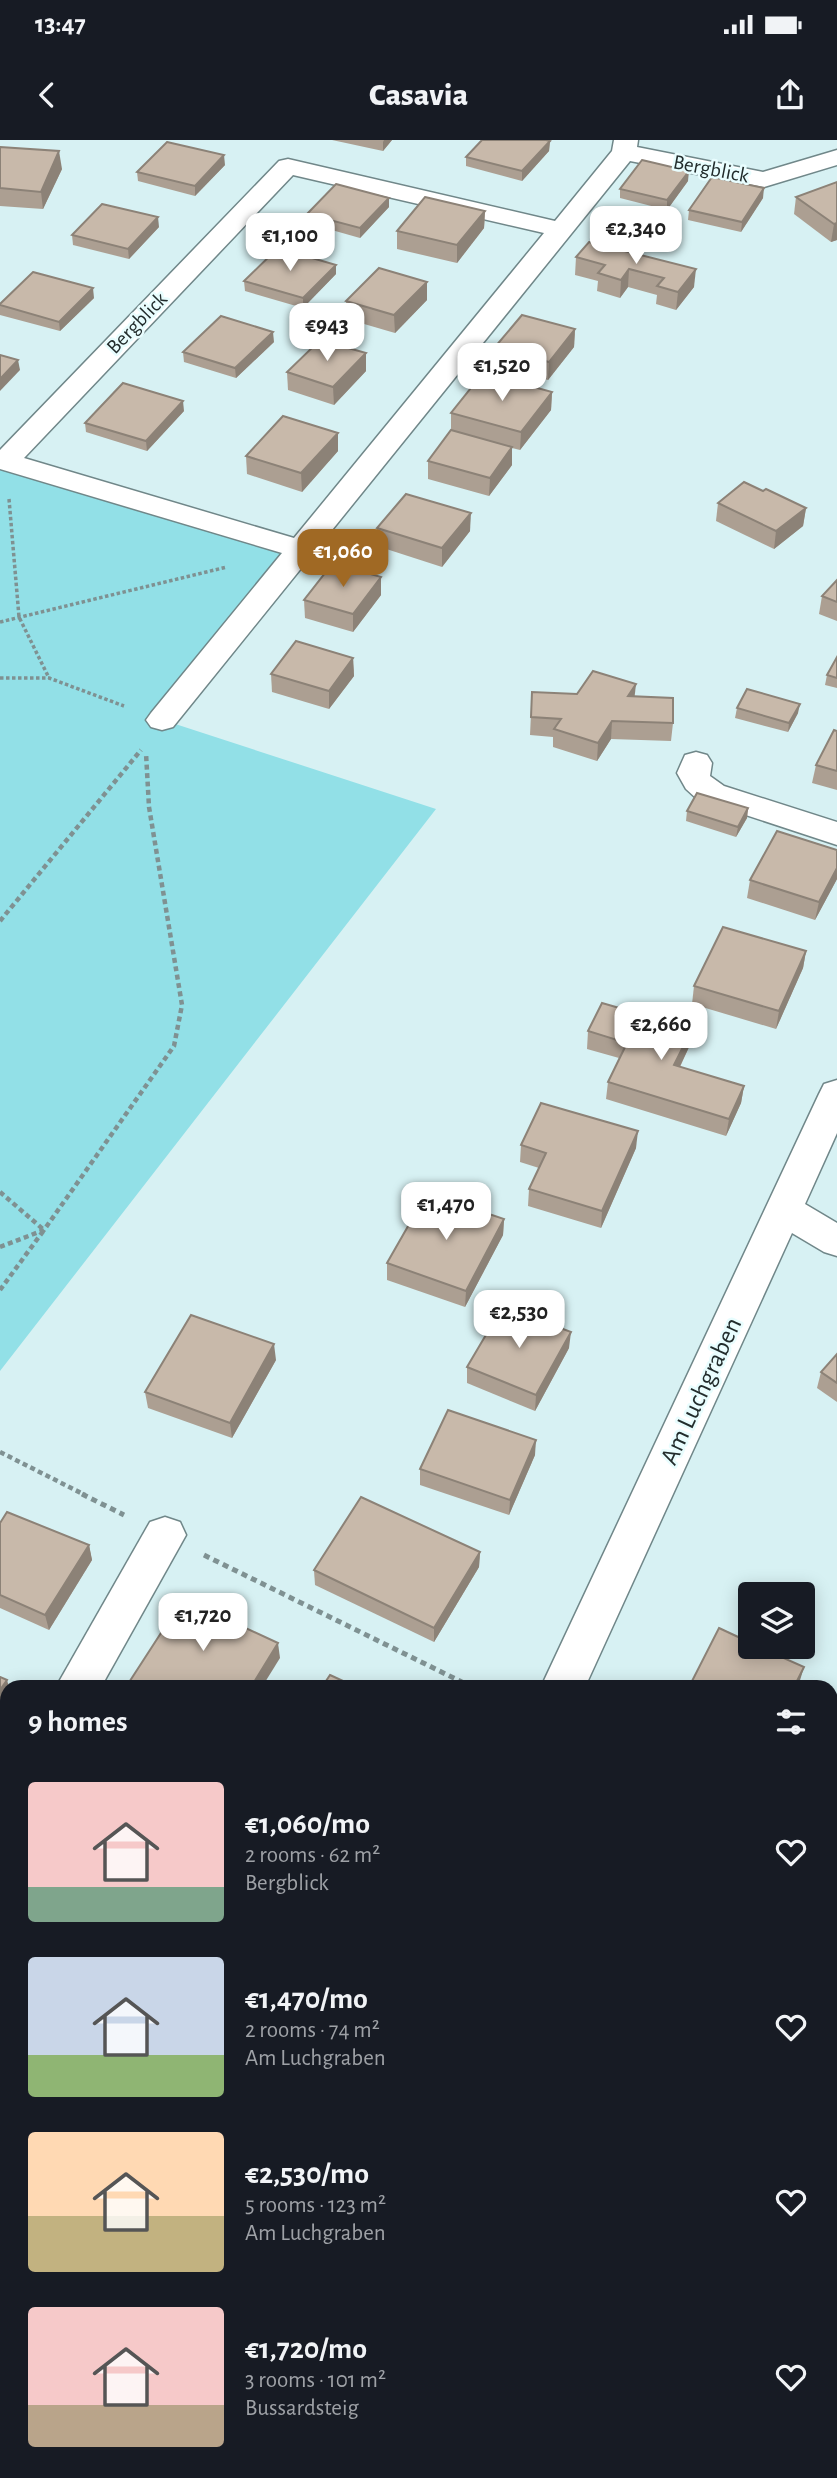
<!DOCTYPE html>
<meta charset="utf-8">
<style>
body{margin:0;font-family:"Alegreya Sans",sans-serif;background:#242831;color:#f1f3f6;height:100vh;display:flex;flex-direction:column;font-size:26px;white-space:nowrap}
*{box-sizing:border-box;margin:0}
p{font-size:23px;color:#9ea1a6}
.icon{flex:none;width:38px;height:38px;fill:none;stroke:currentColor;stroke-width:2;stroke-linecap:round;stroke-linejoin:round}
.map{position:relative;flex:1;overflow:hidden}
.sheet{position:absolute;left:0px;top:1540px;width:838px;height:798px;display:flex;flex-direction:column;background:#171b24;border-radius:21px 21px 0 0;box-shadow:0 4px 18px #0003}
.sheet>*{flex:none}
.controls{position:absolute;left:738px;top:1442px;display:grid;gap:14px}
.controls a{display:grid;place-items:center;width:77px;height:77px;border-radius:7px;background:#171b24;box-shadow:0 4px 18px #0003;font-size:35px}
.price{position:absolute;translate:-50% -60px;padding:0 16px;border-radius:14px;background:#fff;color:#222;font-size:23px;line-height:46px;filter:drop-shadow(0 2px 4px #0008)}
.price::after{content:'';position:absolute;left:50%;top:42px;width:21px;height:16px;margin-left:-10px;background:inherit;clip-path:polygon(0 0,100% 0,50% 100%)}
.price.current{background:#a06924;color:#fff}
ul{padding:0;list-style:none}
li{display:flex;align-items:center;gap:21px;height:175px;padding:0 28px}
li span{display:grid;place-items:center;flex:none;width:196px;height:140px;border-radius:7px;color:#555}
li>.icon{margin-inline-start:auto}
span .icon{width:84px;height:84px;fill:#fffc;stroke-width:1}
li b{font-size:30px}
h2{display:flex;justify-content:space-between;align-items:center;height:84px;padding:0 28px;font-size:30px}
.status{display:flex;justify-content:space-between;align-items:center;height:49px;padding:0 35px;background:#171b24;direction:ltr}
.status svg{height:19px;fill:currentColor}
header{display:flex;justify-content:space-between;align-items:center;height:91px;padding:0 28px;background:#171b24;font-size:32px;font-weight:800}
.map>svg:first-child{display:block}
.green{fill:#92e0e7}
.lines{fill:none;stroke-linecap:round;stroke-linejoin:round}
.minor-casing{stroke:#708789;stroke-width:3}
.path-far2{stroke:#7f9192;stroke-width:3.5;stroke-dasharray:3.5 2.5;stroke-linecap:butt}
.path-far1{stroke:#7f9192;stroke-width:4.5;stroke-dasharray:5 3.5;stroke-linecap:butt}
.path{stroke:#7f9192;stroke-width:5;stroke-dasharray:6 4.5;stroke-linecap:butt}
.minor{fill:#fff;fill-rule:evenodd}
.wall{fill:#ac9f92}
.shaded-wall{fill:#8c8277}
.building{fill:#c8b9aa;stroke:#8c8277;stroke-width:2}
.labels{text-anchor:middle;dominant-baseline:central;stroke-width:5;stroke-linejoin:round;paint-order:stroke}
.far-street-label{font-size:21px;fill:#222c2c;stroke:#e8fdfe}
.street-label{font-size:26px;fill:#222c2c;stroke:#e8fdfe}
</style>
<div class="status"><b>13:47</b><svg viewBox="0 0 49 12"><path d="M0 12V9h3v3zM5 12V6h3v6zM10 12V3h3v9zM15 12V0h3v12zM26 1h20v11H26zM47 4h2v5h-2z"/></svg></div>
<header><svg class="icon" aria-label="back" viewBox="0 0 24 24"><path d="M15 5l-7 7 7 7"/></svg>Casavia<svg class="icon" aria-label="share" viewBox="0 0 24 24"><path d="M12 15V3M7 8l5-5 5 5M5 13v7h14v-7"/></svg></header>
<div class="map">
<svg width="837" height="2338" viewBox="0 0 837 2338">
<rect width="100%" height="100%" fill="#d7f1f3"/>
<path class="green" d="M0 320 300 409 163 580 436 669 0 1231Z"/>
<g class="lines">
<g class="minor-casing">
<g id="minor">
<path d="M614 0H638L637 7 763 32 837 10V25L764 47 630 21 173 587 162 590 151 587 146 580 151 573 282 413 0 329V310L279 21 288 19 555 81 612 11ZM293 35 544 93 294 398 24 318Z"/>
<path d="M696 612 707 615 712 623 710 636 724 646 837 682V705L697 659 686 649 677 633 685 615Z"/>
<path d="M837 940V993L805 1064 837 1083V1116L824 1112 792 1093 585 1547H541L819 954 824 944Z"/>
<path d="M165 1377 180 1382 186 1395 101 1547H56L150 1382Z"/>
<path d="M7 1649V1700L0 1703V1652Z"/>
<path d="M0 1897 7 1900V1948L0 1945Z"/>
<path d="M831 2107 837 2109V2159L831 2157Z"/>
<path d="M183 2331H235L232 2338H180Z"/>
</g>
</g>
<g class="path-far2">
<path d="M9 359 19 477 49 538"/>
<path d="M0 482 227 427"/>
<path d="M0 538H49L124 566"/>
</g>
<g class="path-far1">
<path d="M0 781 141 610"/>
<path d="M0 1052 44 1090 0 1150"/>
<path d="M0 1107 44 1090 174 906 182 865 149 667 146 613"/>
<path d="M0 1312 85 1355"/>
</g>
<g class="path">
<path d="M82 1354 124 1375"/>
<path d="M204 1415 472 1547"/>
</g>
<use href="#minor" class="minor"/>
</g>
<g class="wall">
<path d="M332 0H392L383 11Z"/>
<path d="M550 1 549 11 522 41 466 26V17Z"/>
<path d="M0 7 62 29 43 69 0 66Z"/>
<path d="M225 25 195 56 138 41 137 32Z"/>
<path d="M688 41 667 70 620 58V49Z"/>
<path d="M837 42V100L831 102 794 74 796 57Z"/>
<path d="M389 58V67L360 98 307 83V74Z"/>
<path d="M763 58 741 92 688 80 689 70Z"/>
<path d="M485 71 484 88 457 123 397 109V91Z"/>
<path d="M159 87 129 119 73 105 72 95Z"/>
<path d="M589 102 694 147 676 170 656 164 657 155 628 147 620 158 597 151 598 141 575 135 576 117Z"/>
<path d="M336 125V134L303 168 245 151 244 141Z"/>
<path d="M427 142V160L395 193 347 179 346 161Z"/>
<path d="M94 158 60 191 0 175V164Z"/>
<path d="M575 189 574 207 548 240 495 225V207Z"/>
<path d="M274 202 236 238 184 222 183 212Z"/>
<path d="M366 213V231L334 265 288 250 287 232Z"/>
<path d="M552 252 551 270 520 310 512 308V325L489 356 428 339V321L451 290V273Z"/>
<path d="M184 271 147 311 86 292 85 283Z"/>
<path d="M338 293V311L302 352 247 334 246 316Z"/>
<path d="M763 351 806 368 803 386 774 409 716 381 718 363Z"/>
<path d="M377 388 470 391 442 427 377 406Z"/>
<path d="M837 440V481L819 474 822 456Z"/>
<path d="M381 455 353 492 305 478 304 460Z"/>
<path d="M837 517V548L825 545 827 535Z"/>
<path d="M353 518 354 536 329 569 272 552 271 534Z"/>
<path d="M532 552 635 557 673 583 671 601 611 599 597 621 553 607V597L530 595Z"/>
<path d="M737 568 798 573 788 592 735 578Z"/>
<path d="M837 591V650L812 643 816 625Z"/>
<path d="M748 668 747 678 736 697 686 681 687 671Z"/>
<path d="M837 710V739L815 780 747 758 750 740Z"/>
<path d="M806 811 803 828 776 889 692 864 694 846Z"/>
<path d="M588 891 689 907 680 927 744 946 741 963 726 996 606 959 608 942 619 918 587 909Z"/>
<path d="M521 1005 636 1008 601 1088 528 1066 529 1049 539 1028 520 1022Z"/>
<path d="M504 1079 503 1095 465 1167 387 1140V1123Z"/>
<path d="M569 1208 535 1271 467 1243V1227Z"/>
<path d="M837 1214V1262L817 1248 821 1232Z"/>
<path d="M276 1220 232 1298 148 1268 145 1252Z"/>
<path d="M535 1315 509 1375 420 1345V1329Z"/>
<path d="M0 1383 89 1405 92 1420 49 1490 0 1468Z"/>
<path d="M480 1412 479 1427 434 1502 315 1445 314 1430Z"/>
<path d="M785 2331H831L837 2338H800Z"/>
</g>
<g class="shaded-wall">
<path d="M384 0H392L383 11V2Z"/>
<path d="M550 1 549 11 522 41V31Z"/>
<path d="M59 11 62 29 43 69 41 52Z"/>
<path d="M224 15 225 25 195 56V46Z"/>
<path d="M689 31 688 41 667 70V60Z"/>
<path d="M764 48 763 58 741 92 742 82Z"/>
<path d="M389 58V67L360 98V88Z"/>
<path d="M485 71 484 88 457 123V105Z"/>
<path d="M158 77 159 87 129 119 128 109Z"/>
<path d="M837 83V100L831 102 834 84Z"/>
<path d="M336 125V134L303 168V158Z"/>
<path d="M629 129 628 147 620 158 621 140Z"/>
<path d="M696 129 694 147 676 170 678 152Z"/>
<path d="M427 142V160L395 193 394 175Z"/>
<path d="M93 148 94 158 60 191 59 182Z"/>
<path d="M575 189 574 207 548 240 549 222Z"/>
<path d="M273 192 274 202 236 238 235 228Z"/>
<path d="M366 213V231L334 265 333 247Z"/>
<path d="M18 220 20 230 0 251V239Z"/>
<path d="M552 252 551 270 520 310 521 292Z"/>
<path d="M183 261 184 271 147 311 146 301Z"/>
<path d="M338 293V311L302 352 301 333Z"/>
<path d="M512 307V325L489 356 490 338Z"/>
<path d="M806 368 803 386 774 409 776 391Z"/>
<path d="M471 373 470 391 442 427V408Z"/>
<path d="M381 437V455L353 492V474Z"/>
<path d="M353 518 354 536 329 569V551Z"/>
<path d="M636 544 634 562 628 556Z"/>
<path d="M800 564 798 573 788 592 789 583Z"/>
<path d="M612 581 611 599 597 621 598 603Z"/>
<path d="M748 668 747 678 736 697 738 687Z"/>
<path d="M837 728V739L815 780 819 762Z"/>
<path d="M806 811 803 828 776 889 779 871Z"/>
<path d="M692 889 689 907 672 943 674 925Z"/>
<path d="M744 946 741 963 726 996 729 979Z"/>
<path d="M638 991 636 1008 601 1088 602 1071Z"/>
<path d="M504 1079 503 1095 465 1167 466 1151Z"/>
<path d="M571 1192 569 1208 535 1271 536 1255Z"/>
<path d="M274 1204 276 1220 232 1298 230 1283Z"/>
<path d="M536 1300 535 1315 509 1375 510 1360Z"/>
<path d="M89 1405 92 1420 49 1490 45 1475Z"/>
<path d="M480 1412 479 1427 434 1502V1488Z"/>
<path d="M278 1503 280 1518 262 1547H251Z"/>
<path d="M804 1527 798 1547H794Z"/>
<path d="M7 1540 9 1547H7V1560L0 1572V1550Z"/>
<path d="M0 1997 4 2006 0 2014Z"/>
</g>
<g class="building">
<path d="M482 0H546L550 1 522 31 466 17Z"/>
<path d="M167 2 224 15 195 46 137 32Z"/>
<path d="M0 7 59 11 41 52 0 48Z"/>
<path d="M642 20 689 31 667 60 620 49Z"/>
<path d="M712 37 764 48 742 82 689 70Z"/>
<path d="M837 42V83L834 84 796 57Z"/>
<path d="M336 44 389 58 360 88 307 74Z"/>
<path d="M425 57 485 71 457 105 397 91Z"/>
<path d="M102 64 158 77 128 109 72 95Z"/>
<path d="M589 102 696 129 678 152 657 146 664 138 629 129 621 140 598 133 605 125 576 117Z"/>
<path d="M278 108 336 125 303 158 244 141Z"/>
<path d="M379 128 427 142 394 175 346 161Z"/>
<path d="M33 132 93 148 59 182 0 165V164Z"/>
<path d="M522 175 575 189 549 222 495 207Z"/>
<path d="M221 176 273 192 235 228 183 212Z"/>
<path d="M320 200 366 213 333 247 287 232Z"/>
<path d="M0 215 18 220 0 239Z"/>
<path d="M483 233 552 252 521 292 451 273Z"/>
<path d="M123 243 183 261 146 301 85 283Z"/>
<path d="M283 276 338 293 301 333 246 316Z"/>
<path d="M451 290 512 307 490 338 428 321Z"/>
<path d="M744 342 763 351 766 349 806 368 776 391 718 363Z"/>
<path d="M406 354 471 373 442 408 377 388Z"/>
<path d="M333 423 381 437 353 474 304 460Z"/>
<path d="M837 440V462L822 456Z"/>
<path d="M296 501 353 518 329 551 271 534Z"/>
<path d="M837 517V538L827 535Z"/>
<path d="M593 531 636 544 628 556 673 558V583L612 581 598 603 554 589 561 579 531 577 532 552 577 554Z"/>
<path d="M747 549 800 564 789 583 737 568Z"/>
<path d="M834 590 837 591V631L816 625Z"/>
<path d="M697 653 748 668 738 687 687 671Z"/>
<path d="M777 691 837 710V728L819 762 750 740Z"/>
<path d="M723 787 806 811 779 871 694 846Z"/>
<path d="M602 863 692 889 674 925 744 946 729 979 608 942 627 903 588 891Z"/>
<path d="M541 963 638 991 602 1071 529 1049 546 1013 521 1005Z"/>
<path d="M427 1053 504 1079 466 1151 387 1123Z"/>
<path d="M503 1166 571 1192 536 1255 467 1227Z"/>
<path d="M191 1175 274 1204 230 1283 145 1252Z"/>
<path d="M837 1214V1243L821 1232Z"/>
<path d="M448 1270 536 1300 510 1360 420 1329Z"/>
<path d="M361 1357 480 1412 434 1488 314 1430Z"/>
<path d="M7 1372 89 1405 45 1475 0 1455V1383Z"/>
<path d="M183 1459 278 1503 251 1547H126Z"/>
<path d="M719 1488 751 1503V1507H759L804 1527 794 1547H689Z"/>
<path d="M330 1535 356 1547H322Z"/>
<path d="M0 1537 7 1540 0 1550Z"/>
<path d="M831 2177 837 2180V2338H826L812 2331H831Z"/>
</g>
<g class="labels">
<g class="far-street-label">
<text transform="translate(711 29) rotate(11)">Bergblick</text>
<text transform="translate(137 183) rotate(-46)">Bergblick</text>
</g>
<g class="street-label">
<text transform="translate(701 1251) rotate(-65)">Am Luchgraben</text>
</g>
</g>
</svg>
<div class="controls">
<a><svg class="icon" aria-label="layers" viewBox="0 0 24 24"><path d="M12 4l9 5-9 5-9-5zM3 14l9 5 9-5"/></svg></a>
</div>
<b class="price" style="left:636px;top:126px">€2,340</b>
<b class="price" style="left:290px;top:133px">€1,100</b>
<b class="price" style="left:327px;top:223px">€943</b>
<b class="price" style="left:502px;top:263px">€1,520</b>
<b class="price current" style="left:343px;top:449px">€1,060</b>
<b class="price" style="left:661px;top:922px">€2,660</b>
<b class="price" style="left:446px;top:1102px">€1,470</b>
<b class="price" style="left:519px;top:1210px">€2,530</b>
<b class="price" style="left:203px;top:1513px">€1,720</b>
<section class="sheet">
<h2>9 homes<svg class="icon" aria-label="filters" viewBox="0 0 24 24"><path d="M4 7h16M4 17h16"/><circle cx="9" cy="7" r="2"/><circle cx="15" cy="17" r="2"/></svg></h2>
<ul>
<li><span style="background:linear-gradient(#f6c9c9 75%,#7fa58c 0)"><svg class="icon" aria-label="home" viewBox="0 0 24 24"><path d="M3 11l9-7 9 7M6 9v11h12V9"/></svg></span><div><b>€1,060/mo</b><p>2 rooms · 62 m²</p><p>Bergblick</p></div><svg class="icon" aria-label="heart" viewBox="0 0 24 24"><path d="M12 20l-8-8c-3-5 5-10 8-4 3-6 11-1 8 4z"/></svg></li>
<li><span style="background:linear-gradient(#c9d6e8 70%,#8fb573 0)"><svg class="icon" aria-label="home" viewBox="0 0 24 24"><path d="M3 11l9-7 9 7M6 9v11h12V9"/></svg></span><div><b>€1,470/mo</b><p>2 rooms · 74 m²</p><p>Am Luchgraben</p></div><svg class="icon" aria-label="heart" viewBox="0 0 24 24"><path d="M12 20l-8-8c-3-5 5-10 8-4 3-6 11-1 8 4z"/></svg></li>
<li><span style="background:linear-gradient(#ffd9b3 60%,#c2b280 0)"><svg class="icon" aria-label="home" viewBox="0 0 24 24"><path d="M3 11l9-7 9 7M6 9v11h12V9"/></svg></span><div><b>€2,530/mo</b><p>5 rooms · 123 m²</p><p>Am Luchgraben</p></div><svg class="icon" aria-label="heart" viewBox="0 0 24 24"><path d="M12 20l-8-8c-3-5 5-10 8-4 3-6 11-1 8 4z"/></svg></li>
<li><span style="background:linear-gradient(#f6c9c9 70%,#b9a48a 0)"><svg class="icon" aria-label="home" viewBox="0 0 24 24"><path d="M3 11l9-7 9 7M6 9v11h12V9"/></svg></span><div><b>€1,720/mo</b><p>3 rooms · 101 m²</p><p>Bussardsteig</p></div><svg class="icon" aria-label="heart" viewBox="0 0 24 24"><path d="M12 20l-8-8c-3-5 5-10 8-4 3-6 11-1 8 4z"/></svg></li>
</ul>
</section>
</div>
